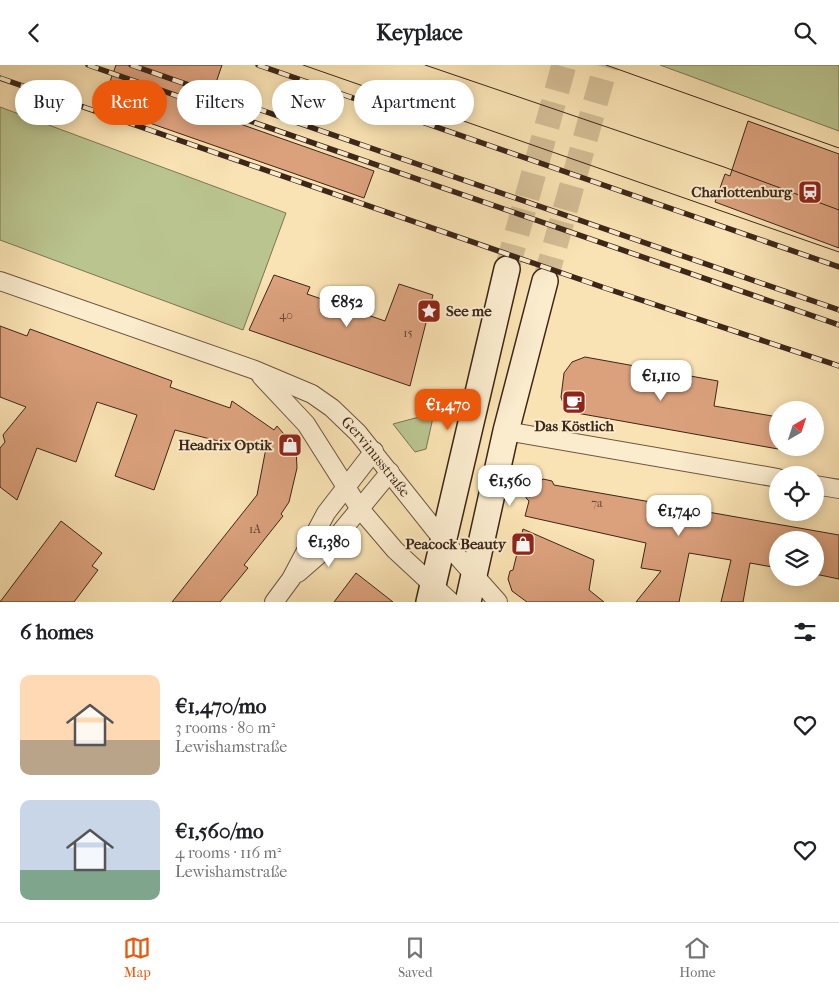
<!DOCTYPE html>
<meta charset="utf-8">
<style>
body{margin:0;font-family:"IM FELL French Canon",serif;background:#f2f2f2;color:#202124;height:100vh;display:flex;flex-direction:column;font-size:19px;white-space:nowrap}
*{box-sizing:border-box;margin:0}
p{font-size:16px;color:#757577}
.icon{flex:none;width:28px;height:28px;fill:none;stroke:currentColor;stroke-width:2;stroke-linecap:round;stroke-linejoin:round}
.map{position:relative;height:537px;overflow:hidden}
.panel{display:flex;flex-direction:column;background:#fff;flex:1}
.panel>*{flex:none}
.hud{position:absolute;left:15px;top:15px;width:500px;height:45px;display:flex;gap:10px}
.needle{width:32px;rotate:39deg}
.buttons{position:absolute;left:769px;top:336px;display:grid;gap:10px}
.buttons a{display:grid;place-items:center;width:55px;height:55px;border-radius:50%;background:#fff;box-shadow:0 2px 12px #0003;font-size:25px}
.price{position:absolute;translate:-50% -42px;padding:0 11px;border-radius:10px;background:#fff;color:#222;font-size:16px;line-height:32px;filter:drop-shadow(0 1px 2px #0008)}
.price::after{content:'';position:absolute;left:50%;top:30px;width:15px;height:11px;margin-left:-8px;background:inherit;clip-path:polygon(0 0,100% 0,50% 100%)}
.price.selected{background:#ea580c;color:#fff}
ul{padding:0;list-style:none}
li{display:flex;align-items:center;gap:15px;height:125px;padding:0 20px}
li span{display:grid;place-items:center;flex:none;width:140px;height:100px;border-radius:10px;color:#555}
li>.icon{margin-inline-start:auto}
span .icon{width:60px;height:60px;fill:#fffc;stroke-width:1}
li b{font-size:21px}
h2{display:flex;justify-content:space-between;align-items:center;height:60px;padding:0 20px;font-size:21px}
.tag{padding:0 18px;border-radius:22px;background:#fff;box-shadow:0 2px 12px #0003;font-size:18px;line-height:45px}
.tag.selected{background:#ea580c;color:#fff}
header{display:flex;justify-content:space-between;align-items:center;height:65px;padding:0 20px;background:#fff;font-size:22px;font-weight:700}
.menu{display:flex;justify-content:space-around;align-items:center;height:70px;border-top:1px solid #e0e0e0;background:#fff;font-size:14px;color:#757577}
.menu a{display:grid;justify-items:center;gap:2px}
.menu .selected{color:#ea580c}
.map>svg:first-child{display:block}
.green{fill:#bac48f;stroke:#7b7554}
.building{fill:#dba17d;stroke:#3c2619}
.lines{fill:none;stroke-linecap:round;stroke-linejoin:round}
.secondary-tunnel{stroke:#d3bc94;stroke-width:25;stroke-dasharray:25 12;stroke-linecap:butt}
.minor-casing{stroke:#6b5540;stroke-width:20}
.secondary-casing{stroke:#3c2619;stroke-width:28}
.minor{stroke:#fbecce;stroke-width:18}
.secondary{stroke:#fbecce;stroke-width:25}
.tram{stroke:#3c2619;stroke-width:1}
.rail-casing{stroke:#3c2619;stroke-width:5.5}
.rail{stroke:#fbecce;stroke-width:4;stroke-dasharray:11;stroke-linecap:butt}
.labels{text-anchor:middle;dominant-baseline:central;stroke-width:4;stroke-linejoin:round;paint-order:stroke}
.number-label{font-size:12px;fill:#644532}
.poi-label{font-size:15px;font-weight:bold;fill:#3c2619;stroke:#fbecce;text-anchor:end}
.street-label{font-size:15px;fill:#3c2619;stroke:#fbecce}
</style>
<header><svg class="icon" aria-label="back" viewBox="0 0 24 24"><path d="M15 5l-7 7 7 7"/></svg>Keyplace<svg class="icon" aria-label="search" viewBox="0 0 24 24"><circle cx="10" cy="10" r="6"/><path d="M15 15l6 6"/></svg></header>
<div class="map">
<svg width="839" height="537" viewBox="0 0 839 537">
<rect width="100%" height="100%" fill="#f9e2b3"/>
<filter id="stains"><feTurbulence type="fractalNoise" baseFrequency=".004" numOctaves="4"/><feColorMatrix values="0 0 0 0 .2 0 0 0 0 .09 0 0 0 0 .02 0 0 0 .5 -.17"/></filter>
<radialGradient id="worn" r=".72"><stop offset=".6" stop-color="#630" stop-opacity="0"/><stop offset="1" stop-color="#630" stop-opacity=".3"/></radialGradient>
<g class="green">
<path d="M660 0H839V66Z"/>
<path d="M0 42 286 148 243 265 0 175Z"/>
<path d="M434 348 426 384 415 387 393 359Z"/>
</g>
<g class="building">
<path d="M116 0H222L206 47 374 106 364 133 101 41Z"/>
<path d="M748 56 839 89V183L715 137 725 109 730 111Z"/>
<path d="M274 210 310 222 307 229 385 256 399 219 433 230 410 321 249 265Z"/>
<path d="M0 261 27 271 30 264 172 316 170 322 230 343 232 336 274 365 277 361 296 383 297 403 289 437 281 449 283 451 244 500 248 503 220 537H172L257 430 266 383 218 375V376L175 365 154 425 115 411 137 350 97 337 76 397 37 383 17 435 0 422V383L5 377 3 370 26 342 0 332Z"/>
<path d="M585 292 718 316 714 341 778 352V384L571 347 564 341 561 332 564 308 572 297Z"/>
<path d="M543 414 552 416 554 420 839 470V514L815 509V475H778V503L750 498 743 537H721L731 495 689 488 679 537H636L661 506 641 503 646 478 525 451 529 436 526 433 528 423 532 421 533 416 539 418Z"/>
<path d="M61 456 102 488 92 501 98 505 74 537H0Z"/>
<path d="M523 464 594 495 589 525 604 537H527L512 526 508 514 510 506 513 505Z"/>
<path d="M356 508 379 526 393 537H334Z"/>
</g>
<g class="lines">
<g class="secondary-tunnel">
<path d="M507 204 564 0"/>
<path d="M545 216 606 0"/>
</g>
<g class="minor-casing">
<g id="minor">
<path id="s1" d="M0 216 255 305 312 329 332 343 358 368 443 475 498 537"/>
<path d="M261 311 306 359 360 444 395 485 451 537"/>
<path d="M506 366 778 413"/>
<path d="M815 420 839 424"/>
<path d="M298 508 329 481 390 407"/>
<path d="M274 537 291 514 326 448 374 386"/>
</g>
</g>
<g class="secondary-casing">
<g id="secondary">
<path d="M429 537 507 204"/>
<path d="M468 537 506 366 545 216"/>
</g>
</g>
<use href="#minor" class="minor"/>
<use href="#secondary" class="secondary"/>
<g class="tram">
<path d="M303 0 839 187"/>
<path d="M425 0 724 102 839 145"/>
<path d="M606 0 839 83"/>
</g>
<g class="rail-casing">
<g id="rail">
<path d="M88 0 839 260"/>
<path d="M131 0 839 245"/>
<path d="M258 0 839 202"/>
<path d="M0 13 605 223 839 301"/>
</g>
</g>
<use href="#rail" class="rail"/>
</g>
<defs>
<g id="station-square" transform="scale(1.25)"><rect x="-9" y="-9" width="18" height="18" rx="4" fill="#8f2418" stroke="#fbecce"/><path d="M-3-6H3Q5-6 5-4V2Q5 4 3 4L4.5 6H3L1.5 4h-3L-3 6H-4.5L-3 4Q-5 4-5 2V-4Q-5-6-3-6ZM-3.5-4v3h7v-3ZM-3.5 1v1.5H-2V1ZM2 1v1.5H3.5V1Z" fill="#fff"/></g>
<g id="sight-square" transform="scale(1.25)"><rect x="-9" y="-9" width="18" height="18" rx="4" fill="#8f2418" stroke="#fbecce"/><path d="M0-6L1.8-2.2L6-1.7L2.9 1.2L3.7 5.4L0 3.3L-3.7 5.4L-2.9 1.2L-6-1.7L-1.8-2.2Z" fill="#fff"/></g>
<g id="cafe-square" transform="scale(1.25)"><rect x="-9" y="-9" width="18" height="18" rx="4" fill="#8f2418" stroke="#fbecce"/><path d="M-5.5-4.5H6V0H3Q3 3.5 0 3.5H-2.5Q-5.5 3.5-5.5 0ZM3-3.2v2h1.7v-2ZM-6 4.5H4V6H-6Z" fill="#fff"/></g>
<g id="shop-square" transform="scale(1.25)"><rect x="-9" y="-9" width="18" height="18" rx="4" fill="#8f2418" stroke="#fbecce"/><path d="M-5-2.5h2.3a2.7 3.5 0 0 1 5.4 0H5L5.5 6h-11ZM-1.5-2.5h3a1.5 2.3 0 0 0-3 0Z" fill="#fff"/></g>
</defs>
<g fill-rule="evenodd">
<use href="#station-square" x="810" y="127"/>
<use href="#sight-square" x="429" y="246"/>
<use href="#cafe-square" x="574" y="337"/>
<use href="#shop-square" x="290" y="380"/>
<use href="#shop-square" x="523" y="479"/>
</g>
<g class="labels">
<g class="number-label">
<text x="286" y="250">40</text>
<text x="408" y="268">15</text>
<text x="597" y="438">7a</text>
<text x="255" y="464">1A</text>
</g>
<g class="poi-label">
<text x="792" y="127">Charlottenburg</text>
<text x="446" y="246" text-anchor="start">See me</text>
<text x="574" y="361" text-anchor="middle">Das Köstlich</text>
<text x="272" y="380">Headrix Optik</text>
<text x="506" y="479">Peacock Beauty</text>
</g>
<g class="street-label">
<text stroke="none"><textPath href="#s1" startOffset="422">Gervinusstraße</textPath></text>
</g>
</g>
<rect width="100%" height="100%" filter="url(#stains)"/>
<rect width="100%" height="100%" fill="url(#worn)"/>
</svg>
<div class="buttons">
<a><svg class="needle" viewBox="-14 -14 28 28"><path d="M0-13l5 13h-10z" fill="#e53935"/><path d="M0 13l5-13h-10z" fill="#757577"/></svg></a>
<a><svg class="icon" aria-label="locate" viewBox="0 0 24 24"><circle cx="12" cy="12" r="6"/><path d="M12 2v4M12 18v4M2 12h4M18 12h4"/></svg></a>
<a><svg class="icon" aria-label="layers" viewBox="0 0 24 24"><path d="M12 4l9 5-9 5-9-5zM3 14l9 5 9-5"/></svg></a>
</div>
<b class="price" style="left:347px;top:263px">€852</b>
<b class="price" style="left:661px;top:337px">€1,110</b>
<b class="price selected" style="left:448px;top:366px">€1,470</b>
<b class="price" style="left:510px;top:442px">€1,560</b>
<b class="price" style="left:679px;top:472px">€1,740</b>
<b class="price" style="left:329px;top:503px">€1,380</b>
<div class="hud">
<a class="tag">Buy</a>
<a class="tag selected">Rent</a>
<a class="tag">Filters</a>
<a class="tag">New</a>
<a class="tag">Apartment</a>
</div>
</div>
<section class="panel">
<h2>6 homes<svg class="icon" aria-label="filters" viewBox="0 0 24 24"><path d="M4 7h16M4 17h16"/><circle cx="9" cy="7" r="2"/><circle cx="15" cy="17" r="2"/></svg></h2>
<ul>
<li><span style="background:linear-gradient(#ffd9b3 65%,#b9a48a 0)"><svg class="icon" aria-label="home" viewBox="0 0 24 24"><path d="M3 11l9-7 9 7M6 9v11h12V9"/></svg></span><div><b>€1,470/mo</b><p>3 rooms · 80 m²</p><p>Lewishamstraße</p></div><svg class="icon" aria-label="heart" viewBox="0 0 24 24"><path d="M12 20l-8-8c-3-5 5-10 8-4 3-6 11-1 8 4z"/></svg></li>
<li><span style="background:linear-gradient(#c9d6e8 70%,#7fa58c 0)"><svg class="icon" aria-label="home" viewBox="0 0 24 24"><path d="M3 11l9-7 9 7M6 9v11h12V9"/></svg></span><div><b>€1,560/mo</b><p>4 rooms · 116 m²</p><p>Lewishamstraße</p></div><svg class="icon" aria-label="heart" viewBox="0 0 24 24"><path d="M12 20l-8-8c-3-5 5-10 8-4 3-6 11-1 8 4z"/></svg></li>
</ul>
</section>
<nav class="menu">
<a class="selected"><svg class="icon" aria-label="map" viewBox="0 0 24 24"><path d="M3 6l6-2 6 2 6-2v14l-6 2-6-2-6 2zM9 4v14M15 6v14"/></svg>Map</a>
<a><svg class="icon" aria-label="saved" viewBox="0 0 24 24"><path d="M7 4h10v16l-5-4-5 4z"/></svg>Saved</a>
<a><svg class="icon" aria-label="home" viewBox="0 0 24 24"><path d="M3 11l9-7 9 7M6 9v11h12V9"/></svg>Home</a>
</nav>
